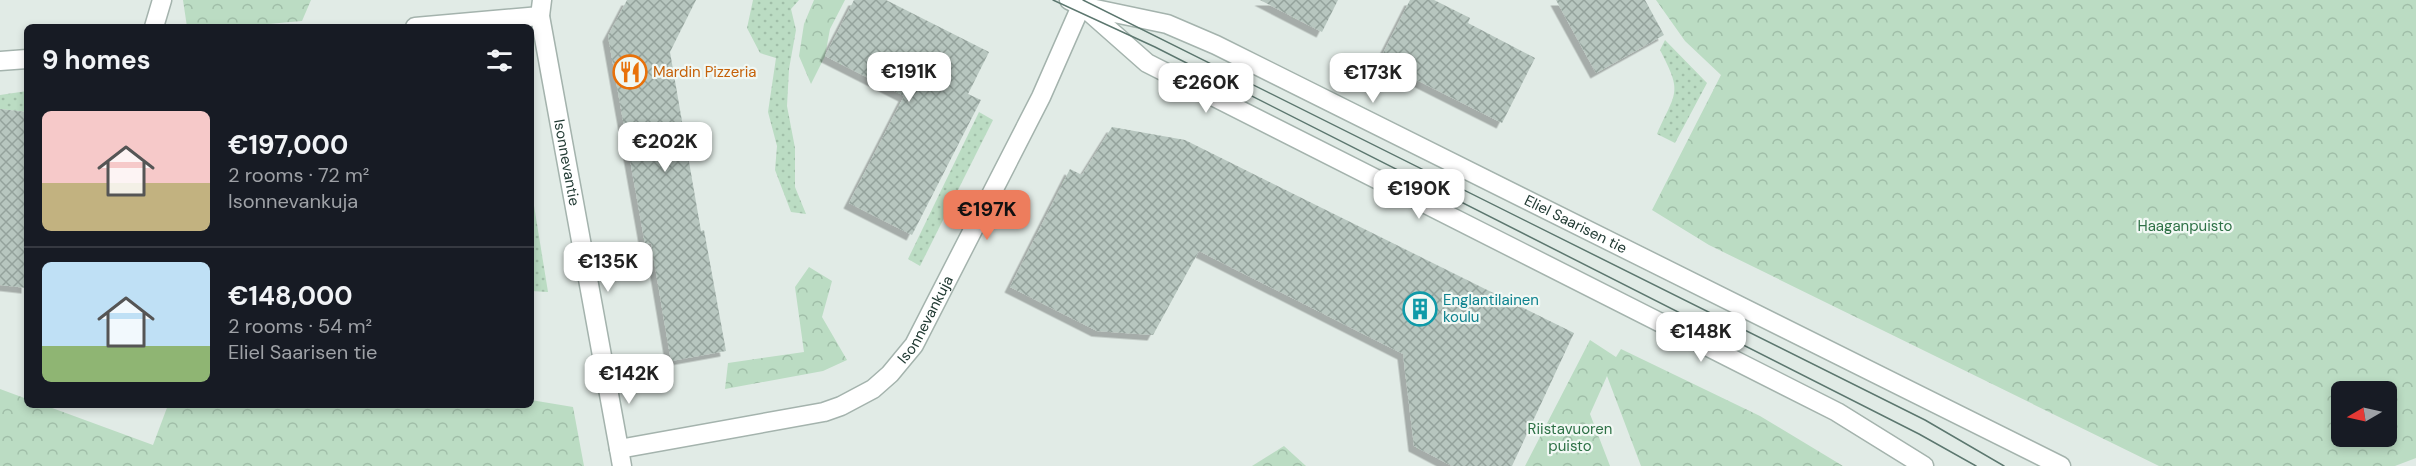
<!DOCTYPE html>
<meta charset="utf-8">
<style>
body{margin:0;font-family:"DM Sans",sans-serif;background:#20242c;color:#f1f3f6;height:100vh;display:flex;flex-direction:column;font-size:22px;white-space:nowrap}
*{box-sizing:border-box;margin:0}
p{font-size:20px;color:#9ea1a6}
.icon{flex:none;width:33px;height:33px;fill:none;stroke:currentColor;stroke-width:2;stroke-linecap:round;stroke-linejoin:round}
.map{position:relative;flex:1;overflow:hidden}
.side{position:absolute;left:24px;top:24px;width:510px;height:384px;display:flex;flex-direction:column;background:#171b24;border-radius:9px;box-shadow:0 3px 9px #0003}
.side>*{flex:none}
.needle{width:39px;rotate:261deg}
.tools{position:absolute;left:2331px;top:381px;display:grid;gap:12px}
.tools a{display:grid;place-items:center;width:66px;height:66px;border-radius:9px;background:#171b24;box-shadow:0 3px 9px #0003;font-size:30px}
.price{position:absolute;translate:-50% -51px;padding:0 14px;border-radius:12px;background:#fff;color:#222;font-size:20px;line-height:39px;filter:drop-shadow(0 2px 3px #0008)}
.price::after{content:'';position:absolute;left:50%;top:36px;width:18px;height:14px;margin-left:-9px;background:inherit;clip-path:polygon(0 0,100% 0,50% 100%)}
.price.active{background:#ed7d5d;color:#111}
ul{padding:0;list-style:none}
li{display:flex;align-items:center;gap:18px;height:150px;padding:0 18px}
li+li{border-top:2px solid #363941}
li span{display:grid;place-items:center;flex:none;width:168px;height:120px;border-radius:9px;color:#555}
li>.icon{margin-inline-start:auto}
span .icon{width:72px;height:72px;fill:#fffc;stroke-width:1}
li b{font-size:26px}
h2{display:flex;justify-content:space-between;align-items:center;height:72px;padding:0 18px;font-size:26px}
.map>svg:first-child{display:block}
.grass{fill:url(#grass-dots)}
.forest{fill:url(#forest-crowns);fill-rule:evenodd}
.building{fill:url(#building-cross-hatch);filter:url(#shadow)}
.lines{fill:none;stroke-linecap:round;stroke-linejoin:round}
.minor-casing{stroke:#a4b3ad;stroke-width:21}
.tertiary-casing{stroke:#a4b3ad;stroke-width:21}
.minor{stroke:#fff;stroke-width:18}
.tertiary{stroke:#fff;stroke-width:18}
.tram{stroke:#5c776f;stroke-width:1.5}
.labels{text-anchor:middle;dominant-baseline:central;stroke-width:4.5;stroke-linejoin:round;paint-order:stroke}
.food-label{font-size:15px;fill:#c56008;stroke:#f1f8f4;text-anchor:start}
.street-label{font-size:15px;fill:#223b34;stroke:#f1f8f4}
.park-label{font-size:15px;fill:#2e7146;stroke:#f1f8f4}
.culture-label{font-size:15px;fill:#0d838f;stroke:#f1f8f4;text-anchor:start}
</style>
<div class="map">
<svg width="2416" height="466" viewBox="0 0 2416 466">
<defs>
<pattern id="grass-dots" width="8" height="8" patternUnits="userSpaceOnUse" patternTransform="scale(1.5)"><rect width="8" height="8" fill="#bbdcc3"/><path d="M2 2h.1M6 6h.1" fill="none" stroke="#a0bea8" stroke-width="1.8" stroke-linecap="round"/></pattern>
<pattern id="forest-crowns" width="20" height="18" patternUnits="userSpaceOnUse" patternTransform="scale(1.5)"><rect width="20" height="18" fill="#bbdcc3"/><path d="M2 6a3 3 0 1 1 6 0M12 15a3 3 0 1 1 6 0" fill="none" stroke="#a0bea8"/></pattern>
<pattern id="building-cross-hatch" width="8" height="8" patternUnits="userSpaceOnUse" patternTransform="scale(1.5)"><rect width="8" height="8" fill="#b7c6bf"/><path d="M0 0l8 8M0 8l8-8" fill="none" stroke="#94a29c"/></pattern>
<filter id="shadow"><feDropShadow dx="-5.5" dy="5.5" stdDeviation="0" flood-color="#0004"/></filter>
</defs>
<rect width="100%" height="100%" fill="#e1ebe6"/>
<g class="grass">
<path d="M753 0H799L791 9 796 30 789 69 787 106 795 148V187L806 214 791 212 775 170 777 146 768 112 776 58 760 53 747 28Z"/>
<path d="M1665 40 1707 83 1675 143 1657 134C1676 91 1683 94 1660 50Z"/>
<path d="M27 91V112L0 109V95Z"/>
<path d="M979 112 993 120 920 266 908 259Z"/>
<path d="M531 187 548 292 531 291Z"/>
</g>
<g class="forest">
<path d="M183 0H311L302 21 234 27H187Z"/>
<path d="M814 0H845L830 29 825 56 811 84 799 56 804 24Z"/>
<path d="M1656 0H2416V458L2395 466H2159L1709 245 1652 210 1721 75 1685 41ZM2342 392H2386V436H2342Z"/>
<path d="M809 267 832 281 822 317 847 360 823 371 725 389 728 363 804 352 795 287Z"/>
<path d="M1590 340 1616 357 1621 349 1760 416 1843 466H1641L1607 376 1590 414 1610 466H1525Z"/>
<path d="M0 389 27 399V405H44L153 445 168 405H531V400L573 407 584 466H0Z"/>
<path d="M1284 446 1306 466H1252Z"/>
</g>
<g class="building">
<path d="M627 0H696L670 52 701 231 704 230 726 351 671 361 651 243 645 244 608 36Z"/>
<path d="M854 0H886L989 52 968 94 981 100 912 235 849 203 904 96 825 56Z"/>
<path d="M1260 0H1338L1322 32Z"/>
<path d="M1410 0H1434L1470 18 1468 23 1535 58 1502 123 1379 61Z"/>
<path d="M1556 0H1645L1664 35 1596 73Z"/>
<path d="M0 109 27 112V288L0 285Z"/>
<path d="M1112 127 1185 140 1574 333 1512 466H1452L1414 446 1403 354 1199 251 1153 335 1097 331 1010 287 1070 169 1082 175Z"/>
</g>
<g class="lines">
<g class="minor-casing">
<g id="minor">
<path d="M1069 0 1081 6"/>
<path d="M154 27 162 0"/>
<path d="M415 27 540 16"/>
<path d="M0 61 27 59"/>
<path d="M619 449 622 466"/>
</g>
</g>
<g class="tertiary-casing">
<g id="tertiary">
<path id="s1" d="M542 0 540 16 619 449 824 412 841 406 873 389 890 374 914 345 1041 97 1081 6"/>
<path id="s2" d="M1081 6 1167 24 1216 45 2061 466"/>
<path d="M1087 10 1147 63 1837 412 1924 466"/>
</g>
</g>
<use href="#minor" class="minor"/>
<use href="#tertiary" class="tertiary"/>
<g class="tram">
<path d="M1053 0 1155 47 1919 434 1976 466"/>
<path d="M1083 0 1925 420 2004 466"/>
</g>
</g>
<defs>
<g id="restaurant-ring" transform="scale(1.725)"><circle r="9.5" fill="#f1f8f4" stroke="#e8710a" stroke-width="1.5"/><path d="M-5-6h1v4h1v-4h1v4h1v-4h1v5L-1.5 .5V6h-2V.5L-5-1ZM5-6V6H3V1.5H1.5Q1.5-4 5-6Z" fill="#e8710a"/></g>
<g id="building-ring" transform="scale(1.725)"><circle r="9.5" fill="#f1f8f4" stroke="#0f9aa8" stroke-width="1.5"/><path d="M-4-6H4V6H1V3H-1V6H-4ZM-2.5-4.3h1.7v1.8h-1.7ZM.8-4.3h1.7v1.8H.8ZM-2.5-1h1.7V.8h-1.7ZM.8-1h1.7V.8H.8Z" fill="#0f9aa8"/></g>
</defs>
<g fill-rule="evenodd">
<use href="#restaurant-ring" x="630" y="72"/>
<use href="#building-ring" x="1420" y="309"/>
</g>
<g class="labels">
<g class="food-label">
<text x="653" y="72">Mardin Pizzeria</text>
</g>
<g class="street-label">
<text stroke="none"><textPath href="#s1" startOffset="165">Isonnevantie</textPath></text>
<text stroke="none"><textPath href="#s2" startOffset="543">Eliel Saarisen tie</textPath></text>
<text stroke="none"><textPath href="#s1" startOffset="807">Isonnevankuja</textPath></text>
</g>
<g class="park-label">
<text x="2185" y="226">Haaganpuisto</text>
<text x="1570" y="429">Riistavuoren<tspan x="1570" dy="17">puisto</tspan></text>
</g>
<g class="culture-label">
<text x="1443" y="300">Englantilainen<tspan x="1443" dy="17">koulu</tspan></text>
</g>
</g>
</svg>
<div class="tools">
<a><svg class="needle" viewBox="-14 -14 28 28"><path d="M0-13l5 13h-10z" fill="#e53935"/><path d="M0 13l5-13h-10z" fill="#9ea1a6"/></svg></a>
</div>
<b class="price" style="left:909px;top:103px">€191K</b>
<b class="price" style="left:1373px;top:104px">€173K</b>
<b class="price" style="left:1206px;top:114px">€260K</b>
<b class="price" style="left:665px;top:173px">€202K</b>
<b class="price" style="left:1419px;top:220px">€190K</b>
<b class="price active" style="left:987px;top:241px">€197K</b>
<b class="price" style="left:608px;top:293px">€135K</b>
<b class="price" style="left:1701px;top:363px">€148K</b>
<b class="price" style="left:629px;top:405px">€142K</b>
<section class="side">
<h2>9 homes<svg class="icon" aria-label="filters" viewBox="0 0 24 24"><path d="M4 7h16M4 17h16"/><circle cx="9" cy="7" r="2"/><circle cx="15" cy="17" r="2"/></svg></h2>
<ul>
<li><span style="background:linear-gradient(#f6c9c9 60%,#c2b280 0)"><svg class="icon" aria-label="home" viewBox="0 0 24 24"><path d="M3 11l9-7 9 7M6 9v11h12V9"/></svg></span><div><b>€197,000</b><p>2 rooms · 72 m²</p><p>Isonnevankuja</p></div></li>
<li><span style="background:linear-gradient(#bfe0f5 70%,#8fb573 0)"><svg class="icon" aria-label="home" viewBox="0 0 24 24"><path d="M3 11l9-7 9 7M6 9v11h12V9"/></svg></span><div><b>€148,000</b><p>2 rooms · 54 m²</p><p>Eliel Saarisen tie</p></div></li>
</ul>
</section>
</div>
